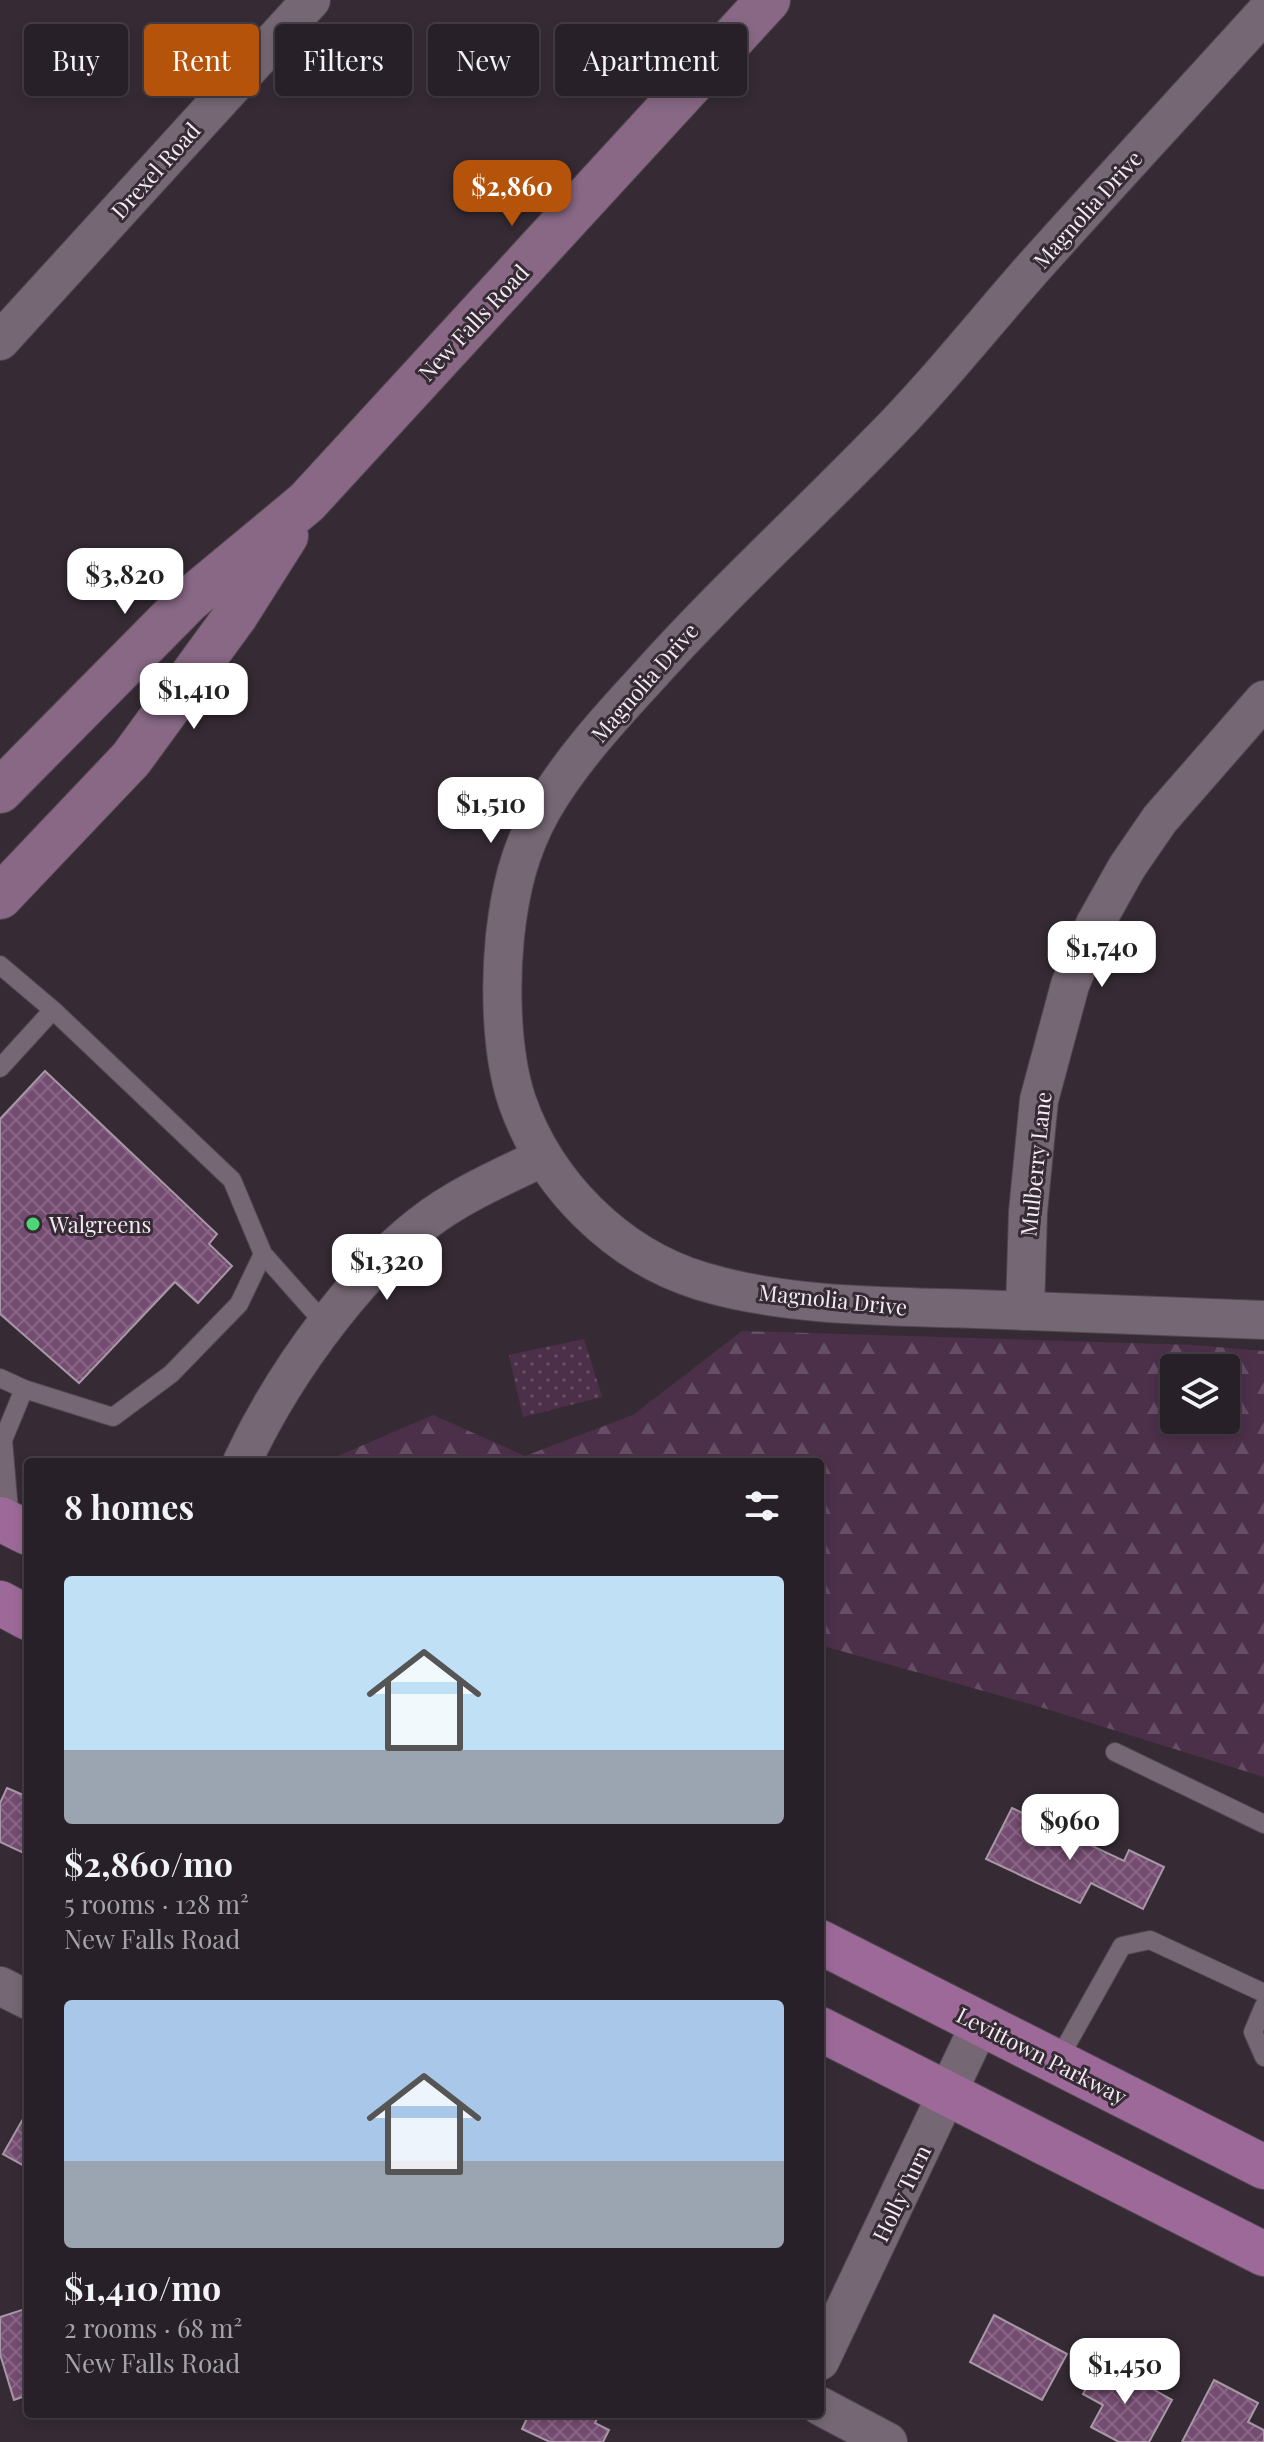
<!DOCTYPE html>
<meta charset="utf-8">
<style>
body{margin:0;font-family:"Playfair Display",serif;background:#342d34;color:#f1f3f6;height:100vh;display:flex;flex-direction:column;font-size:30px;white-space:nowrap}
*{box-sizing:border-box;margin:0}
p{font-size:26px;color:#a5a3a8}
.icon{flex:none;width:44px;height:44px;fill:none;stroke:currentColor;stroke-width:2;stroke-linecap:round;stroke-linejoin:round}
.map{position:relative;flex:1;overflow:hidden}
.side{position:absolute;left:24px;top:1458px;width:800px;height:960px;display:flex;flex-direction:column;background:#282028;border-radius:8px;box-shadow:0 4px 12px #0003,0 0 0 2px #443e45}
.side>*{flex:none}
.banner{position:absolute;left:24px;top:24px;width:800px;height:72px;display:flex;gap:16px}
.controls{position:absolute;left:1160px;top:1354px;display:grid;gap:16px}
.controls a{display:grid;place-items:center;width:80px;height:80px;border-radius:8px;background:#282028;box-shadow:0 4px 12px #0003,0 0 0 2px #443e45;font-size:40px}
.price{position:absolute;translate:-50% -68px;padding:0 18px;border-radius:16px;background:#fff;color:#222;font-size:26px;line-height:52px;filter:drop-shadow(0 2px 4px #0008)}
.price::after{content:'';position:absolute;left:50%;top:48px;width:24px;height:18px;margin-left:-12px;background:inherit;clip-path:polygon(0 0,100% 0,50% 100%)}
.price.on{background:#b45309;color:#fff}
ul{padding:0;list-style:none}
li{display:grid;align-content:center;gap:16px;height:424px;padding:0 40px}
li span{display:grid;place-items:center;height:248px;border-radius:8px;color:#555}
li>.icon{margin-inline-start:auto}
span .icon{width:144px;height:144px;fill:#fffc;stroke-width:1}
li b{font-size:34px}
h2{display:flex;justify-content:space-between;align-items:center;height:96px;padding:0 40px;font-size:34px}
.tag{padding:0 28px;border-radius:8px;background:#282028;box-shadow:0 4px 12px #0003,0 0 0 2px #443e45;font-size:28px;line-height:72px}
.tag.on{background:#b45309;color:#fff}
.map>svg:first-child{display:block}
.green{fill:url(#green-dots)}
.forest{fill:url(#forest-firs);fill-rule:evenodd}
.building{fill:url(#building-cross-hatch);stroke:#a798a5;stroke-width:2}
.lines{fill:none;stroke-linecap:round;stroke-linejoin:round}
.lane-casing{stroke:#514750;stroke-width:20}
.street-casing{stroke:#514750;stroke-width:40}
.secondary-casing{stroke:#514750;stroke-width:46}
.primary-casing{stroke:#514750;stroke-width:46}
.lane{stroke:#756773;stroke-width:18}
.street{stroke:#756773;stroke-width:38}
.secondary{stroke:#886885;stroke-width:44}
.primary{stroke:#9c6998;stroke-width:44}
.poi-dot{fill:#4cd676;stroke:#362b35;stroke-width:3}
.labels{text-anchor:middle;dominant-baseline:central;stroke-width:6;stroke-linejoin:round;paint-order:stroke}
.street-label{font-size:22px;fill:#f3ebf2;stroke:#362b35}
.poi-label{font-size:22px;fill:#f3ebf2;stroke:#362b35;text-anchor:start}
</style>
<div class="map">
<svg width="1264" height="2442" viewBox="0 0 1264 2442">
<defs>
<pattern id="green-dots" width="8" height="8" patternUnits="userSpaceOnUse" patternTransform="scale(2)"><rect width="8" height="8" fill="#4c3049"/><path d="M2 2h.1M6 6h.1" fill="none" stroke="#664e64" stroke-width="1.8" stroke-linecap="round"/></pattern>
<pattern id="forest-firs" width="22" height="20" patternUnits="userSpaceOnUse" patternTransform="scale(2)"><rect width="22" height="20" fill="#4c3049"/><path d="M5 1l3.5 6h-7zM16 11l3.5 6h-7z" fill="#664e64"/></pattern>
<pattern id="building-cross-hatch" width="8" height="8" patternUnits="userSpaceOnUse" patternTransform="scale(2)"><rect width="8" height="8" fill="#754c71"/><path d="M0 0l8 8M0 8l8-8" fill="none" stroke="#896686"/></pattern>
</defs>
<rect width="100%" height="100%" fill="#362b35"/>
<path class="green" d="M584 1339 602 1397 523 1417 509 1355Z"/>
<path class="forest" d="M742 1331 1193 1345 1264 1351V1777L1037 1706 820 1645V1462H324L433 1415 525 1456 633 1415ZM1174 1368H1226V1420H1174Z"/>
<g class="building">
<path d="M45 1071 217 1234 209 1244 232 1266 198 1303 175 1282 79 1383 0 1314V1119Z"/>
<path d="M7 1788 28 1797V1855L0 1842V1803Z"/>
<path d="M1012 1808 1124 1861 1129 1850 1164 1867 1143 1909 1091 1883 1080 1903 986 1859Z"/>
<path d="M27 2112 28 2113V2168L3 2154Z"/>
<path d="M28 2308V2395L14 2400 0 2354V2317Z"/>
<path d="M994 2315 1067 2354 1042 2400 970 2362Z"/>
<path d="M1101 2360 1172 2400 1149 2442H1119L1091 2427 1103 2405 1083 2394Z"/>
<path d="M1214 2380 1258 2403 1248 2422 1264 2430V2442H1182Z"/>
<path d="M529 2414H599L595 2423 609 2430 603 2442H550L522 2429Z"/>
</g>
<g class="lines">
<g class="lane-casing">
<g id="lane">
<path d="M0 965 53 1010 0 1068"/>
<path d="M53 1010 232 1180 263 1254 326 1325"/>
<path d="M0 1378 24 1389 113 1417 171 1374 239 1304 263 1254"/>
<path d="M10 1522 3 1440 24 1389"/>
<path d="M1115 1752 1264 1824"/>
<path d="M1264 2006 1253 2032 1264 2057"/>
<path d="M1057 2062 1122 1946 1150 1940 1264 1993"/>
</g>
</g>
<g class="street-casing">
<g id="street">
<path d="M1264 14C1187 99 1109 183 1033 268 982 326 933 388 878 443 801 522 719 597 645 680 609 719 569 763 542 810 519 851 510 891 505 936 500 986 501 1053 517 1101 546 1184 616 1255 701 1281 786 1307 887 1306 976 1309 1072 1312 1168 1316 1264 1320"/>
<path d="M0 341 311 0"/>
<path d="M1025 1311 1028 1212 1039 1100 1070 985 1095 924 1127 867 1160 819 1264 700"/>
<path d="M242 1462C284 1372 369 1251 456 1201 484 1184 515 1171 543 1157"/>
<path d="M0 1986 28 2000"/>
<path d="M820 2361 980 2024"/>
<path d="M820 2406 888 2442"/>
</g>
</g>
<g class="secondary-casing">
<g id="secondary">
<path d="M0 791 189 600 307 502 768 0"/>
<path d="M0 897 131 759 236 615 286 536"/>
</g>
</g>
<g class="primary-casing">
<g id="primary">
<path d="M0 1519 28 1533"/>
<path d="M0 1603 28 1618"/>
<path d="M820 1942 1264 2167"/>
<path d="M820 2029 1264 2254"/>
</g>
</g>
<use href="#lane" class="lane"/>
<use href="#street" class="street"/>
<use href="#secondary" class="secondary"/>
<use href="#primary" class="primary"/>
</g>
<circle class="poi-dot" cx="33" cy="1224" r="8"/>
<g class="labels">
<g class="street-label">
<text transform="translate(155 170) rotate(-48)">Drexel Road</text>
<text transform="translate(1087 209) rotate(-48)">Magnolia Drive</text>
<text transform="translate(473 322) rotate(-47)">New Falls Road</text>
<text transform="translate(644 682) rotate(-49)">Magnolia Drive</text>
<text transform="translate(1035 1164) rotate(-84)">Mulberry Lane</text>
<text transform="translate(833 1299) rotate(6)">Magnolia Drive</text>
<text transform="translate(1042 2055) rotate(27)">Levittown Parkway</text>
<text transform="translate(901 2193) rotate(-64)">Holly Turn</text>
</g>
<g class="poi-label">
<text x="49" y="1224">Walgreens</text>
</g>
</g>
</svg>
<div class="controls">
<a><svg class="icon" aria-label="layers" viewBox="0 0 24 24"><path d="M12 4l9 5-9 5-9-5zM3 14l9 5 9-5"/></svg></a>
</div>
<b class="price on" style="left:512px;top:228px">$2,860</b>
<b class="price" style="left:125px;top:616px">$3,820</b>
<b class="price" style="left:194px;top:731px">$1,410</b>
<b class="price" style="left:491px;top:845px">$1,510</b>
<b class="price" style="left:1102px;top:989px">$1,740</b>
<b class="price" style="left:387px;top:1302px">$1,320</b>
<b class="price" style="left:1070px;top:1862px">$960</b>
<b class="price" style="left:1125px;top:2406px">$1,450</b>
<div class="banner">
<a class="tag">Buy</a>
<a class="tag on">Rent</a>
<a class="tag">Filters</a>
<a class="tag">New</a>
<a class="tag">Apartment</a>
</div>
<section class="side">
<h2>8 homes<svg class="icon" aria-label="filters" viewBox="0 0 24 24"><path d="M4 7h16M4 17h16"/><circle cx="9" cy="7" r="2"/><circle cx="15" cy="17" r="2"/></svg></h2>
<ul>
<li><span style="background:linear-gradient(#bfe0f5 70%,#9aa5b1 0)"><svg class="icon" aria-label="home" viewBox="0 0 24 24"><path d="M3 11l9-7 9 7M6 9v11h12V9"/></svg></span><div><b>$2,860/mo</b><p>5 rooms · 128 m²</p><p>New Falls Road</p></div></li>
<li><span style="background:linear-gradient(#a9c7e8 65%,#9aa5b1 0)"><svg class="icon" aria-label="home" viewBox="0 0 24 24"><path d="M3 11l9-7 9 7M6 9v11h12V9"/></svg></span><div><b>$1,410/mo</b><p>2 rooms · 68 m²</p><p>New Falls Road</p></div></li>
</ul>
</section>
</div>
